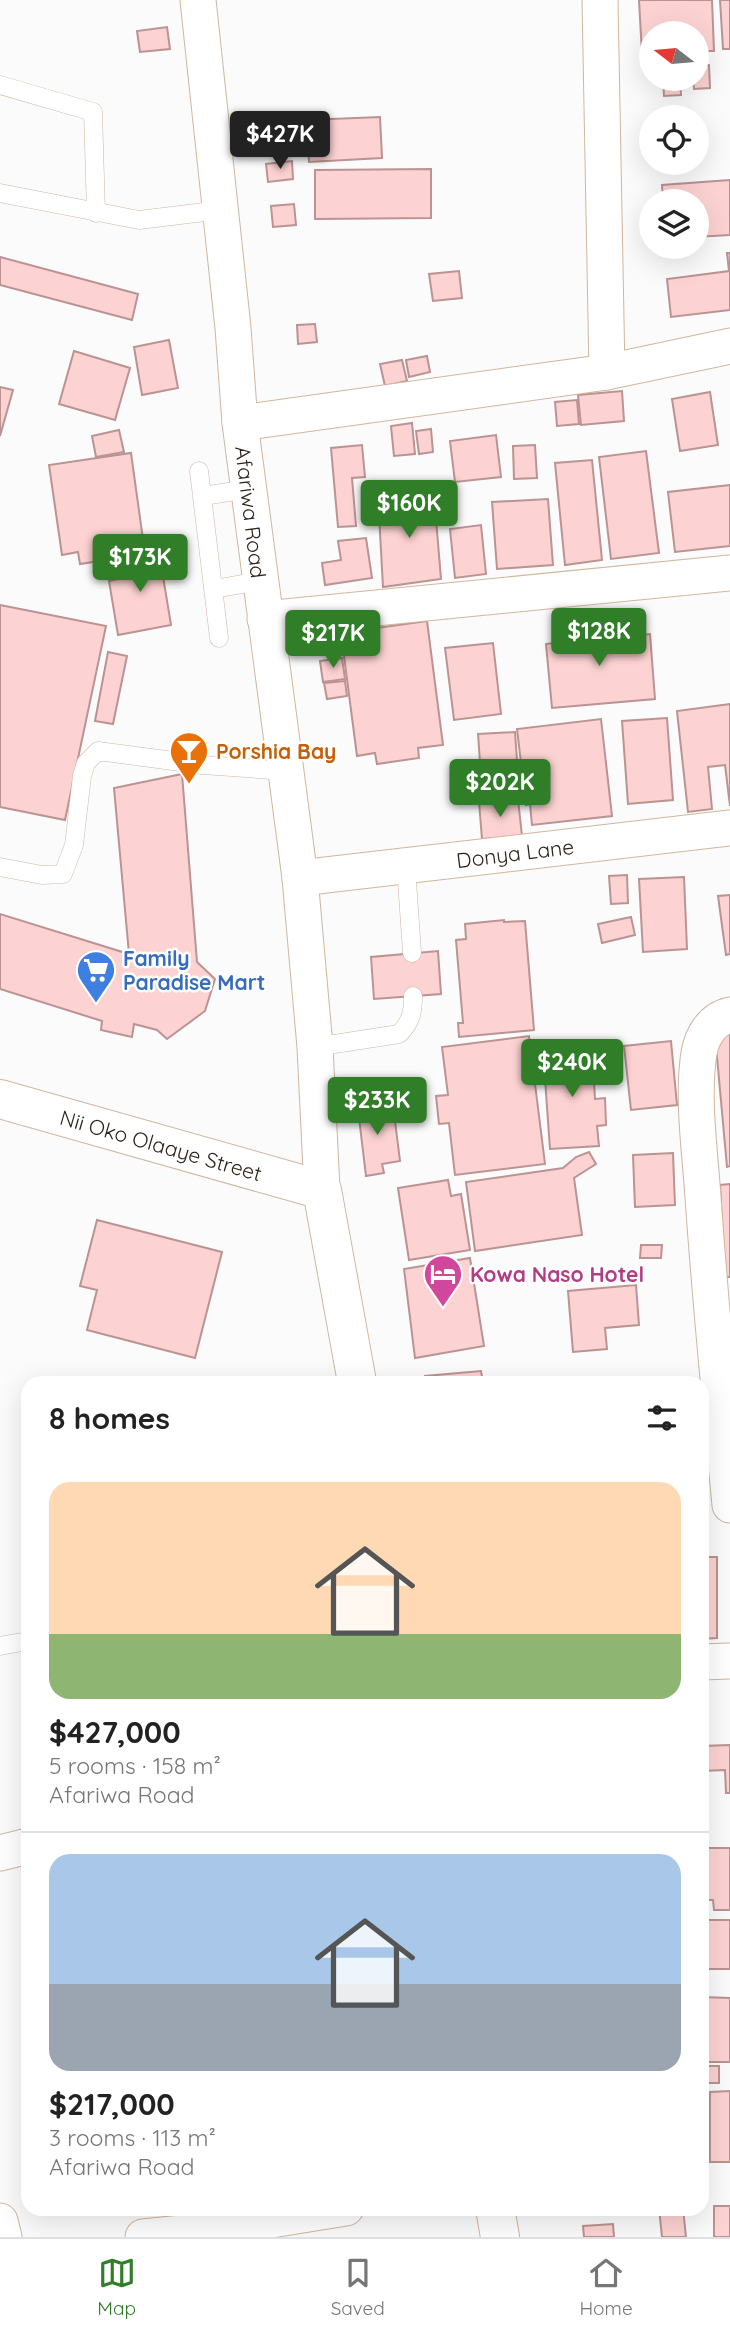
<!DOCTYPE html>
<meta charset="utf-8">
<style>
body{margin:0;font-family:Quicksand,sans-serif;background:#f6f6f6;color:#222;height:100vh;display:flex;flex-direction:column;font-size:26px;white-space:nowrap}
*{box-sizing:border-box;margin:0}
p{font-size:23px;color:#767676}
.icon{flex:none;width:38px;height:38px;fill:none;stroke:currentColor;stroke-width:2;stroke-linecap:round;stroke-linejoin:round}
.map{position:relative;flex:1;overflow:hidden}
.details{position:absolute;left:21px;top:1376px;width:688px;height:840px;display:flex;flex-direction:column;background:#fff;border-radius:21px;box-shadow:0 7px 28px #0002}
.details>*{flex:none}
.needle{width:46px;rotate:286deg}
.tools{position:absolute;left:639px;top:21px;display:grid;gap:14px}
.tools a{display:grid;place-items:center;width:70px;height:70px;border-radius:50%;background:#fff;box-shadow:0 7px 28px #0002;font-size:35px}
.price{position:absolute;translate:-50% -60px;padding:0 16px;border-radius:7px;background:#307e28;color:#fff;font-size:23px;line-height:46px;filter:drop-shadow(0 2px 4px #0008)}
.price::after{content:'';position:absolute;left:50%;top:42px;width:21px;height:16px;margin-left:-10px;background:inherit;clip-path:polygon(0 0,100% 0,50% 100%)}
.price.active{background:#222;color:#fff}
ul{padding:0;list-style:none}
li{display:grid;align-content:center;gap:14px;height:371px;padding:0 28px}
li+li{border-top:2px solid #e0e0e0}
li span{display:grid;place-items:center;height:217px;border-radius:21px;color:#555}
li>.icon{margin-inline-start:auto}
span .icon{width:126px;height:126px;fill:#fffc;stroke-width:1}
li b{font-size:30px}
h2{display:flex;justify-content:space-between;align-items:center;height:84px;padding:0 28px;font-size:30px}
.tab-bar{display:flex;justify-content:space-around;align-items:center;height:98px;border-top:2px solid #e0e0e0;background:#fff;font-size:19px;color:#767676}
.tab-bar a{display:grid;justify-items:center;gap:4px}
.tab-bar .active{color:#307e28}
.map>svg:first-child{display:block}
.building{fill:#fcd3d2;stroke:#ba9392;stroke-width:2}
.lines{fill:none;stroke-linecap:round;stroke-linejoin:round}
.service-casing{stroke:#d1b69d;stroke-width:19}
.minor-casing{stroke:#d1b69d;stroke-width:37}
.tertiary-casing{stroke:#d1b69d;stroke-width:40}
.service{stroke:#fff;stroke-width:18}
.minor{stroke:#fff;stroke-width:35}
.tertiary{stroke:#fff;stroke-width:38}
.labels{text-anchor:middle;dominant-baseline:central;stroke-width:5;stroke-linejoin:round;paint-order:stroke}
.street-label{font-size:21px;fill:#2d2319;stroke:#fff}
.food-label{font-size:21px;font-weight:bold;fill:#c56008;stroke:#fff;text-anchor:start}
.shop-label{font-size:21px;font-weight:bold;fill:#366cbe;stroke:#fff;text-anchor:start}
.hotel-label{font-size:21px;font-weight:bold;fill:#b23c85;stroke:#fff;text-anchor:start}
</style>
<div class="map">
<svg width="730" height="2237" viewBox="0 0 730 2237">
<rect width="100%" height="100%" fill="#fbfbfb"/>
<g class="building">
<path d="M639 0H712L714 51H696V33H651V54H642Z"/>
<path d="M720 0H730V49H723Z"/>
<path d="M167 27 170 49 140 52 137 31Z"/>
<path d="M709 65 710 88 694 89 693 79H696V66Z"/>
<path d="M663 79H680L681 95 664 96Z"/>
<path d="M380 117 382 158 309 162 307 120Z"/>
<path d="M292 161 293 179 268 182 266 164Z"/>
<path d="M431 169V218L315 219V170Z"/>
<path d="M730 180V235L696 237V201H663L662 185Z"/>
<path d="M294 204 296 225 273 227 271 206Z"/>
<path d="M727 253H730V310L671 317 667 279 729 271Z"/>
<path d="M0 257 138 294 132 320 0 285Z"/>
<path d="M459 271 462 298 433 301 429 274Z"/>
<path d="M315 324 317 342 298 344 297 325Z"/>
<path d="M169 340 178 388 142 395 134 347Z"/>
<path d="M74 351 130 368 115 420 59 404Z"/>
<path d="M427 356 430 372 409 377 406 360Z"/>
<path d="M402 360 407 381 385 386 380 364Z"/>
<path d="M0 387 13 390 0 436Z"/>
<path d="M622 391 624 421 581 425 578 395Z"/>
<path d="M710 392 718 445 680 451 672 399Z"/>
<path d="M577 400 579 424 557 426 555 402Z"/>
<path d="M412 423 415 454 394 456 391 426Z"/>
<path d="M431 429 433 452 419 454 416 431Z"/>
<path d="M119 430 124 452 96 457 92 436Z"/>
<path d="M496 435 501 477 455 482 450 441Z"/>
<path d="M362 445 365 477 352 478 356 526 338 527 331 448Z"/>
<path d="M535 445 537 478 514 479 513 446Z"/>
<path d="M646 451 659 553 611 559 599 457Z"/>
<path d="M131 453 145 554 80 564 78 552 62 555 49 465Z"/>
<path d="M592 460 602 560 565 565 555 463Z"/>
<path d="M730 485V546L675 552 668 492Z"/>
<path d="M434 495 441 579 383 587 378 496Z"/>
<path d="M548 499 553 565 497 569 492 502Z"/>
<path d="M481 525 486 574 455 578 450 529Z"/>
<path d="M366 538 372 578 325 585 322 563 341 560 338 541Z"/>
<path d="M159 552 171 625 118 635 109 581 118 579 115 560Z"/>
<path d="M0 605 106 626 65 820 0 807Z"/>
<path d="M427 621 443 745 418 748 419 758 377 764 375 753 357 756 341 633Z"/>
<path d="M594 623 596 639 650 634 655 699 552 708 546 644 561 642 560 626Z"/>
<path d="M493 643 501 714 454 720 445 648Z"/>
<path d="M108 652 127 656 113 724 95 721Z"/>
<path d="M342 658 345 679 323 682 320 661Z"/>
<path d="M345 681 347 696 327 699 324 683Z"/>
<path d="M730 704V806L725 765 708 767 712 809 688 812 677 711Z"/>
<path d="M667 718 673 800 628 804 622 721Z"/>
<path d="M601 719 612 816 532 825 530 804 526 805 517 729Z"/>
<path d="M515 732 517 760 480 762 478 734Z"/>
<path d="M182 774 197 962 215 979 205 1011 167 1039 157 1030 134 1024 132 1037 101 1030 102 1021 0 989V914L129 954 114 788Z"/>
<path d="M518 799 522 836 482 839 479 802Z"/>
<path d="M627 875 628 903 611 904 609 876Z"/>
<path d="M684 877 687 949 643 952 639 879Z"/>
<path d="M730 895V954L726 955 718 896Z"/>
<path d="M631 917 635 935 602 943 598 924Z"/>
<path d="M504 920V922L525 921 534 1030 459 1037 458 1023H463L456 940 466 939 465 924Z"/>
<path d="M438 951 441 994 374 999 371 957Z"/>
<path d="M730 1033V1166L727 1167 715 1035Z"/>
<path d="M529 1036 545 1164 455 1175 449 1123 439 1124 436 1096 448 1095 442 1047Z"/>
<path d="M671 1041 677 1105 631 1110 624 1046Z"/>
<path d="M592 1048 595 1099 605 1098 606 1125 597 1126 599 1146 550 1149 543 1051Z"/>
<path d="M380 1098 383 1122 395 1121 400 1161 382 1164 384 1173 366 1176 357 1101Z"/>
<path d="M589 1152 596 1164 574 1178 582 1235 475 1251 466 1182 563 1168 576 1157Z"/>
<path d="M673 1153 675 1205 635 1207 633 1155Z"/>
<path d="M448 1180 451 1196 461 1194 470 1250 409 1260 398 1188Z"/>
<path d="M730 1184V1277H725L720 1185Z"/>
<path d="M97 1220 222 1252 195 1358 87 1330 97 1290 80 1286Z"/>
<path d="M641 1245H662L661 1258H640Z"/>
<path d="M470 1258 484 1346 415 1358 404 1269Z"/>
<path d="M636 1285 639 1325 605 1328 607 1349 573 1352 568 1291Z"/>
<path d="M481 1371 483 1382H425V1376Z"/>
<path d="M567 1378V1382H505Z"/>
<path d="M702 1557H717V1638L702 1639Z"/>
<path d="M730 1745V1793H726L725 1770 702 1771V1746Z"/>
<path d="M702 1848H730V1910H714L713 1900H702Z"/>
<rect x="702" y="1920" width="28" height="49"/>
<path d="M702 1997 730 1998V2062H702Z"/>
<rect x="702" y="2066" width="17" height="17"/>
<path d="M730 2091V2162H710V2092Z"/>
<rect x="714" y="2206" width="16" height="31"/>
<path d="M659 2208H683L686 2237H662Z"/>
<path d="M613 2224 614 2237H584L583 2226Z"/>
</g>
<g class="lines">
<g class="service-casing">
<g id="service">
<path d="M0 85 93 112 96 213"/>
<path d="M0 193 139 220 221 210"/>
<path d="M199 471 219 638"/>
<path d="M203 496 248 489"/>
<path d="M214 589 260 581"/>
<path d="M406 866 412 953"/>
<path d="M0 867 42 875 63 874 74 845 82 776 86 763 98 751 203 765 286 771"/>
<path d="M315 1047 399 1034C411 1022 413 1013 413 996"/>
<path d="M0 1646 28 1641"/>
</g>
</g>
<g class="minor-casing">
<g id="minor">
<path d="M198 0 233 328 240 423 300 878 315 1047 322 1190"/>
<path d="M600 0 607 372"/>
<path d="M240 423 607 372 730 346"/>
<path d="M265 619 730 573"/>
<path d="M300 878 730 828"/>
<path d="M730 1015C712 1019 702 1036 699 1053 692 1097 700 1152 703 1197 710 1300 720 1402 730 1505"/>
<path d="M702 1662 730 1661"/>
<path d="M0 1853 28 1846"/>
<path d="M0 2221 4 2237"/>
<path d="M143 2237 202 2231 346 2208"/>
</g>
</g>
<g class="tertiary-casing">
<g id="tertiary">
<path d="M0 1099 322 1190 357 1382"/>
<path d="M495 2208 500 2237"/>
</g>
</g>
<use href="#service" class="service"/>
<use href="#minor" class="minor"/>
<use href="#tertiary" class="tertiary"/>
</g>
<defs>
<g id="bar-pin" transform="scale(2.0125)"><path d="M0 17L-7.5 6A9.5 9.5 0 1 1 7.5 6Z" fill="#e8710a" stroke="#fff"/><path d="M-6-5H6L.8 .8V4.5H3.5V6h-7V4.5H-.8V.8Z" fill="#fff"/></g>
<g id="supermarket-pin" transform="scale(2.0125)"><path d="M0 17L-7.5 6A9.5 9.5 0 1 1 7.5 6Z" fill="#3f7fe0" stroke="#fff"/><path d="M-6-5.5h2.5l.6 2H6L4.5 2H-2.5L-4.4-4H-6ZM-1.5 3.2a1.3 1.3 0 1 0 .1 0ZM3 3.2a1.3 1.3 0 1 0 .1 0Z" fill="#fff"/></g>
<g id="hotel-pin" transform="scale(2.0125)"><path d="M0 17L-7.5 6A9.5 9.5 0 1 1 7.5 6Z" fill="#d1479c" stroke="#fff"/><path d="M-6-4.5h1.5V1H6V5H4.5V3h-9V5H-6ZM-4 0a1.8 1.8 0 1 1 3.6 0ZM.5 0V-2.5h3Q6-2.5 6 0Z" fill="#fff"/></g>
</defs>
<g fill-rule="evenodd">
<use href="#bar-pin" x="189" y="751"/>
<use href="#supermarket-pin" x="96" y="970"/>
<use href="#hotel-pin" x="443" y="1274"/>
</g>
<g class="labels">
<g class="street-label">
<text transform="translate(251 512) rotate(83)">Afariwa Road</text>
<text transform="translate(515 853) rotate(-7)">Donya Lane</text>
<text transform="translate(161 1145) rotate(16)">Nii Oko Olaaye Street</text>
</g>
<g class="food-label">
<text x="216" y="751">Porshia Bay</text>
</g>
<g class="shop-label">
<text x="123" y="958">Family<tspan x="123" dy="24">Paradise Mart</tspan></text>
</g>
<g class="hotel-label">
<text x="470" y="1274">Kowa Naso Hotel</text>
</g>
</g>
</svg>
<div class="tools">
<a><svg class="needle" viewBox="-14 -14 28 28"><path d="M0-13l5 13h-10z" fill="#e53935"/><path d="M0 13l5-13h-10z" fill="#767676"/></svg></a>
<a><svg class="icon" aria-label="locate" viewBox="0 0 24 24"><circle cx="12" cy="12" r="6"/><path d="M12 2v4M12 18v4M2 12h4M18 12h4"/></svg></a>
<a><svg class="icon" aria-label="layers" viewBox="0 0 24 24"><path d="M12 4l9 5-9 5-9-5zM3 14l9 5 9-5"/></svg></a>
</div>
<b class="price active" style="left:280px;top:171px">$427K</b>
<b class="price" style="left:409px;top:540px">$160K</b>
<b class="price" style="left:140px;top:594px">$173K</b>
<b class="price" style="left:599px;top:668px">$128K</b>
<b class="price" style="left:333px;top:670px">$217K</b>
<b class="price" style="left:500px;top:819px">$202K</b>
<b class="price" style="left:572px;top:1099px">$240K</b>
<b class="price" style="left:377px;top:1137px">$233K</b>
<section class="details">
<h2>8 homes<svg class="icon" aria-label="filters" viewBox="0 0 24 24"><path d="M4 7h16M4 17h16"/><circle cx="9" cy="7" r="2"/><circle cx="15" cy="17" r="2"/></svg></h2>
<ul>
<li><span style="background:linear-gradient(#ffd9b3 70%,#8fb573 0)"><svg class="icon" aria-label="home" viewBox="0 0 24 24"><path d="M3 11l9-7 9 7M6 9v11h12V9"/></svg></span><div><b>$427,000</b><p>5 rooms · 158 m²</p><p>Afariwa Road</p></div></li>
<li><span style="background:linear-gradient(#a9c7e8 60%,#9aa5b1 0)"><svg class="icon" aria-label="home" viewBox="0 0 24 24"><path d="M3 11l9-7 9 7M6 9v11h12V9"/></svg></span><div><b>$217,000</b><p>3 rooms · 113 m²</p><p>Afariwa Road</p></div></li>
</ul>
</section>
</div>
<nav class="tab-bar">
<a class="active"><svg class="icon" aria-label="map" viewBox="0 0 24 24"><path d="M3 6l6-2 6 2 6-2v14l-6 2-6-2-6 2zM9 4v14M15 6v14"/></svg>Map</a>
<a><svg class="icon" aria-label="saved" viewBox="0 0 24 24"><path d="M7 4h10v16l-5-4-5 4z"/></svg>Saved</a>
<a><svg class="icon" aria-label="home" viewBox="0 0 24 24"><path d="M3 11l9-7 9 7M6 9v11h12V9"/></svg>Home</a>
</nav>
